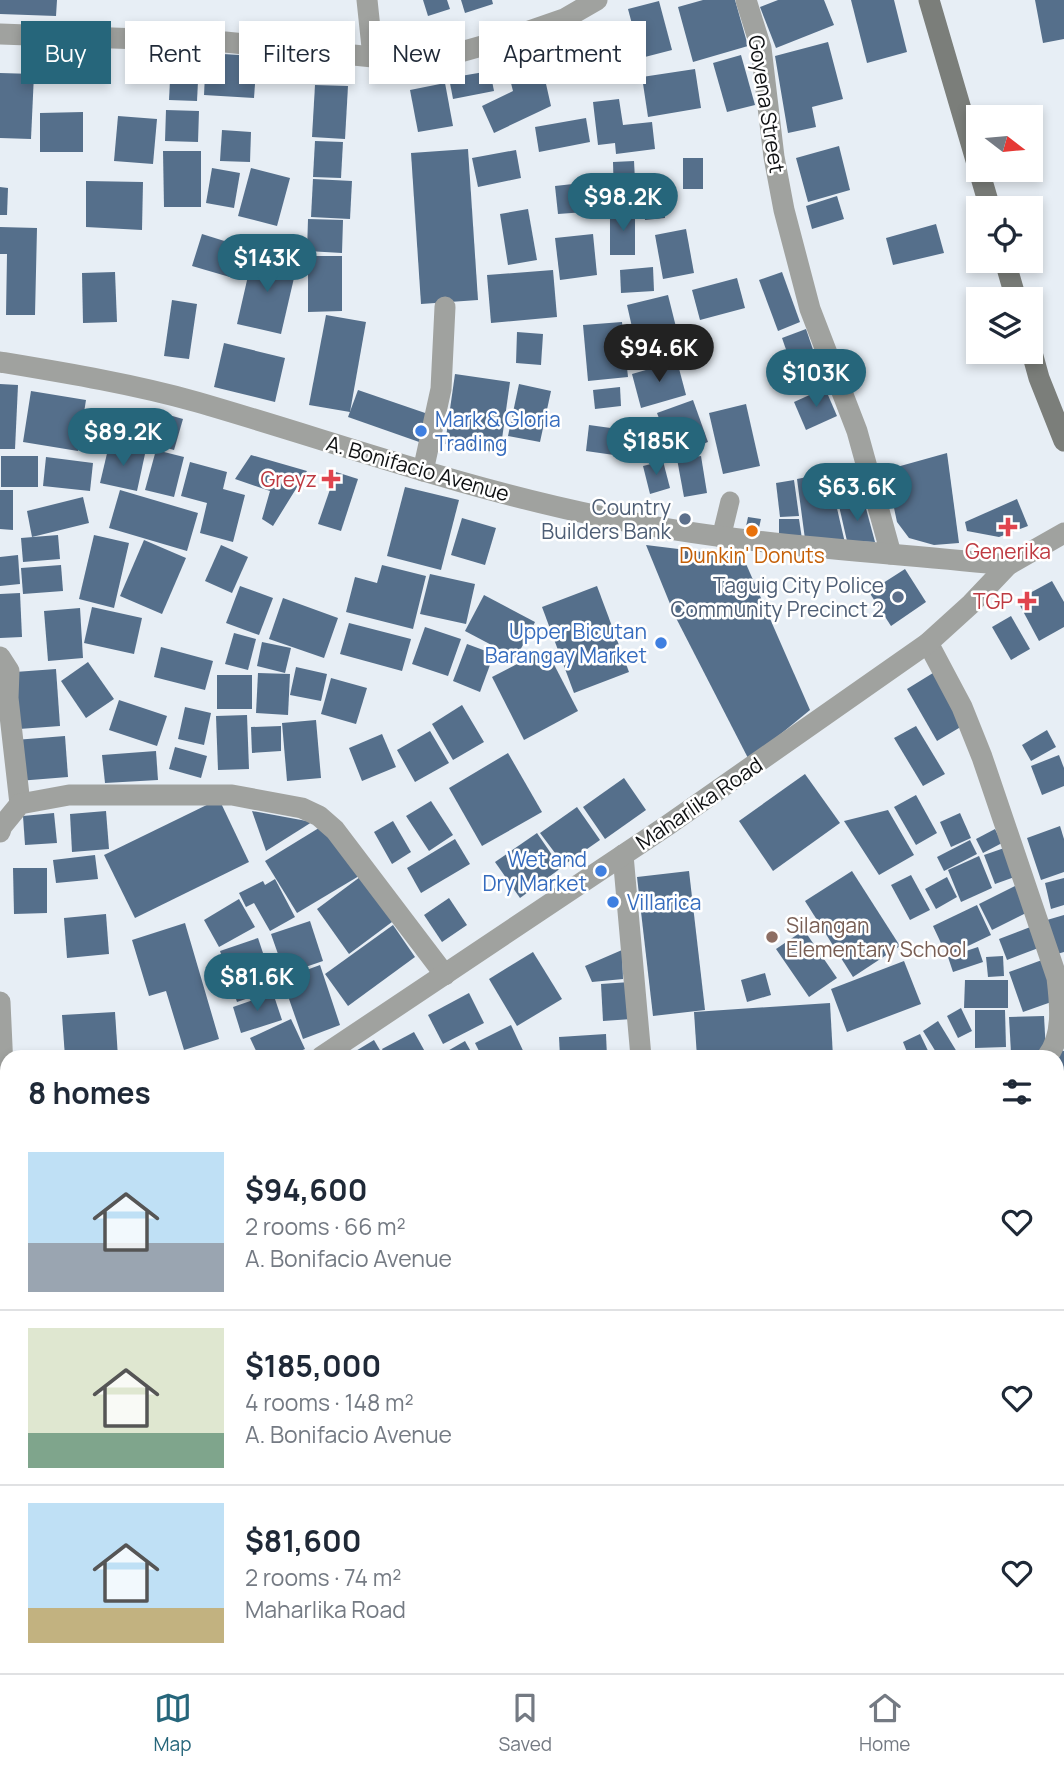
<!DOCTYPE html>
<meta charset="utf-8">
<style>
body{margin:0;font-family:Manrope,sans-serif;background:#f6f6f7;color:#1f2937;height:100vh;display:flex;flex-direction:column;font-size:26px;white-space:nowrap}
*{box-sizing:border-box;margin:0}
p{font-size:23px;color:#747a83}
.icon{flex:none;width:38px;height:38px;fill:none;stroke:currentColor;stroke-width:2;stroke-linecap:round;stroke-linejoin:round}
.map{position:relative;flex:1;overflow:hidden}
.panel{position:absolute;left:0px;top:1050px;width:1064px;height:623px;display:flex;flex-direction:column;background:#fff;border-radius:21px 21px 0 0;box-shadow:0 4px 10px #0003}
.panel>*{flex:none}
.banner{position:absolute;left:21px;top:21px;width:700px;height:63px;display:flex;gap:14px}
.needle{width:46px;rotate:106deg}
.fabs{position:absolute;left:966px;top:105px;display:grid;gap:14px}
.fabs a{display:grid;place-items:center;width:77px;height:77px;border-radius:0px;background:#fff;box-shadow:0 4px 10px #0003;font-size:35px}
.price{position:absolute;translate:-50% -60px;padding:0 16px;border-radius:24px;background:#26667b;color:#fff;font-size:23px;line-height:46px;filter:drop-shadow(0 2px 4px #0008)}
.price::after{content:'';position:absolute;left:50%;top:42px;width:21px;height:16px;margin-left:-10px;background:inherit;clip-path:polygon(0 0,100% 0,50% 100%)}
.price.on{background:#222;color:#fff}
ul{padding:0;list-style:none}
li{display:flex;align-items:center;gap:21px;height:175px;padding:0 28px}
li+li{border-top:2px solid #e0e1e3}
li span{display:grid;place-items:center;flex:none;width:196px;height:140px;border-radius:0px;color:#555}
li>.icon{margin-inline-start:auto}
span .icon{width:84px;height:84px;fill:#fffc;stroke-width:1}
li b{font-size:30px}
h2{display:flex;justify-content:space-between;align-items:center;height:84px;padding:0 28px;font-size:30px}
.chip{padding:0 24px;border-radius:0px;background:#fff;box-shadow:0 4px 10px #0003;font-size:24px;line-height:63px}
.chip.on{background:#26667b;color:#fff}
.tabs{display:flex;justify-content:space-around;align-items:center;height:98px;border-top:2px solid #e0e1e3;background:#fff;font-size:19px;color:#747a83}
.tabs a{display:grid;justify-items:center;gap:4px}
.tabs .on{color:#26667b}
.map>svg:first-child{display:block}
.building{fill:#556f8b}
.lines{fill:none;stroke-linecap:round;stroke-linejoin:round}
.service{stroke:#a0a29f;stroke-width:19}
.pedestrian{stroke:#a0a29f;stroke-width:21}
.minor{stroke:#a0a29f;stroke-width:21}
.tertiary{stroke:#a0a29f;stroke-width:21}
.secondary{stroke:#7b7e7a;stroke-width:21}
.shop-dot{fill:#3f7fe0;stroke:#fff;stroke-width:2.5}
.health-dot{fill:#e0444e;stroke:#fff;stroke-width:2.5}
.service-dot{fill:#5c6f8a;stroke:#fff;stroke-width:2.5}
.food-dot{fill:#e8710a;stroke:#fff;stroke-width:2.5}
.education-dot{fill:#8d6e63;stroke:#fff;stroke-width:2.5}
.labels{text-anchor:middle;dominant-baseline:central;stroke-width:5;stroke-linejoin:round;paint-order:stroke}
.street-label{font-size:21px;fill:#0e1012;stroke:#fff}
.shop-label{font-size:21px;fill:#366cbe;stroke:#fff;text-anchor:start}
.health-label{font-size:21px;fill:#be3a42;stroke:#fff;text-anchor:end}
.service-label{font-size:21px;fill:#4e5e75;stroke:#fff;text-anchor:end}
.food-label{font-size:21px;fill:#c56008;stroke:#fff}
.education-label{font-size:21px;fill:#785e54;stroke:#fff;text-anchor:start}
</style>
<div class="map">
<svg width="1064" height="1673" viewBox="0 0 1064 1673">
<rect width="100%" height="100%" fill="#e7eef5"/>
<g class="building">
<path d="M0 0H57L56 16 0 14Z"/>
<path d="M423 0H447L450 9 428 16Z"/>
<path d="M461 0H492L493 4 465 13Z"/>
<path d="M703 0H735L748 46 693 62 678 7Z"/>
<path d="M778 0H824L834 25 776 48 760 7Z"/>
<path d="M851 0H894L907 52 867 63Z"/>
<path d="M1035 0H1064V39L1043 43Z"/>
<path d="M659 1 672 50 641 58 628 9Z"/>
<path d="M619 21 630 70 591 79 581 29Z"/>
<path d="M828 42 843 99 812 107 816 127 788 133 775 56Z"/>
<rect x="67" y="44" width="36" height="38"/>
<path d="M537 44 551 106 494 133 482 106 513 91 503 52Z"/>
<path d="M206 53 257 56 254 98 204 95Z"/>
<path d="M741 55 755 105 727 112 713 63Z"/>
<path d="M171 61 199 62 197 101 169 100Z"/>
<path d="M695 69 701 108 648 117 642 77Z"/>
<path d="M490 71 494 91 453 99 449 78Z"/>
<path d="M0 73 34 74 31 139 0 138Z"/>
<path d="M445 83 453 126 418 132 410 90Z"/>
<path d="M315 85 348 86 345 139 312 137Z"/>
<path d="M619 99 623 125 652 122 655 149 616 154 615 143 598 145 593 102Z"/>
<path d="M166 110 199 111 198 142 165 141Z"/>
<path d="M83 112V152H40V113Z"/>
<path d="M118 116 157 119 153 164 114 161Z"/>
<path d="M586 118 590 142 539 152 535 127Z"/>
<path d="M222 130 251 132 250 162 220 161Z"/>
<path d="M315 141 343 142 341 178 313 177Z"/>
<path d="M839 146 850 190 808 202 796 158Z"/>
<path d="M468 149 478 300 421 304 411 153Z"/>
<path d="M516 150 521 178 478 187 472 158Z"/>
<path d="M163 151H201V207H164Z"/>
<rect x="683" y="158" width="20" height="31"/>
<path d="M634 161 636 199 614 200 613 162Z"/>
<path d="M212 168 240 173 234 208 206 203Z"/>
<path d="M251 168 290 178 277 226 238 216Z"/>
<path d="M662 177 665 218 645 220 642 179Z"/>
<path d="M313 179 352 181 350 219 311 217Z"/>
<path d="M86 181 143 182 142 230 86 227Z"/>
<path d="M582 183 585 212 558 214 555 186Z"/>
<path d="M0 187 8 188 7 215H0Z"/>
<path d="M837 196 844 219 812 229 806 206Z"/>
<path d="M528 209 537 260 508 265 500 214Z"/>
<rect x="610" y="212" width="25" height="43"/>
<path d="M308 219 343 220 342 253 307 251Z"/>
<path d="M936 224 944 253 893 265 886 238Z"/>
<path d="M0 227 37 228 35 315H6L7 254H0Z"/>
<path d="M686 229 694 273 663 279 655 235Z"/>
<path d="M202 234 250 249 240 280 192 266Z"/>
<path d="M593 234 597 275 560 280 555 238Z"/>
<path d="M253 254 297 265 281 334 237 324Z"/>
<path d="M308 256H342V311L308 312Z"/>
<path d="M653 267 654 291 621 293 620 270Z"/>
<path d="M553 270 557 317 491 323 487 275Z"/>
<path d="M115 272 117 322 83 323 82 273Z"/>
<path d="M782 272 800 322 778 331 759 280Z"/>
<path d="M737 278 745 308 700 320 692 290Z"/>
<path d="M668 295 681 347 639 358 627 305Z"/>
<path d="M172 300 197 304 189 359 164 356Z"/>
<path d="M326 315 366 322 350 412 309 405Z"/>
<path d="M622 322 628 377 588 381 583 325Z"/>
<path d="M806 329 823 379 799 387 782 338Z"/>
<path d="M517 332 543 334 541 365 516 363Z"/>
<path d="M224 343 285 358 275 402 214 387Z"/>
<path d="M677 361 686 395 641 408 632 374Z"/>
<path d="M455 374 510 382 500 453 445 444Z"/>
<path d="M0 384 18 385 15 449H0Z"/>
<path d="M519 384 551 391 540 442 508 436Z"/>
<path d="M620 387 621 406 595 409 593 390Z"/>
<path d="M825 388 837 416 806 430 794 402Z"/>
<path d="M358 390 431 415 422 443 348 417Z"/>
<path d="M31 391 86 400 78 451 23 442Z"/>
<path d="M693 400 708 442 673 455 657 413Z"/>
<path d="M746 404 760 466 723 474 709 413Z"/>
<path d="M133 408 154 414 146 444 125 439Z"/>
<path d="M162 413 183 419 174 450 153 444Z"/>
<path d="M589 425 618 429 614 455 586 451Z"/>
<path d="M109 445 145 454 137 491 100 483Z"/>
<path d="M156 450 184 457 174 497 145 490Z"/>
<path d="M947 453 959 543 934 545 909 538 897 522 886 470Z"/>
<path d="M251 455 307 471 273 526 262 519 270 491 235 479Z"/>
<rect x="1" y="456" width="37" height="31"/>
<path d="M701 456 707 493 684 497 677 459Z"/>
<path d="M46 457 93 463 90 491 43 486Z"/>
<path d="M663 461 670 488 650 494 643 466Z"/>
<path d="M190 462 227 472 223 489 245 495 233 542 200 533 207 503 181 496Z"/>
<path d="M859 467 865 498 836 504 845 543 805 539 797 479Z"/>
<path d="M336 472 358 479 341 531 318 524Z"/>
<path d="M794 480 799 516 780 517 776 483Z"/>
<path d="M405 487 459 500 441 570 387 556Z"/>
<path d="M0 490H13V530L0 529Z"/>
<path d="M120 490 198 513 187 551 109 528Z"/>
<path d="M83 497 89 523 32 537 27 511Z"/>
<path d="M1017 499 1028 526 999 537 967 531 965 522Z"/>
<path d="M864 501 875 542 847 541 839 506Z"/>
<path d="M748 517 761 519 757 536H744Z"/>
<path d="M462 518 496 528 485 565 451 555Z"/>
<path d="M779 519H799L802 539 779 538Z"/>
<path d="M58 535 60 559 23 562 21 538Z"/>
<path d="M94 535 129 543 114 608 79 599Z"/>
<path d="M144 540 186 558 162 614 120 596Z"/>
<path d="M221 545 248 557 232 593 205 581Z"/>
<path d="M646 545 743 557 810 710 749 760 675 616Z"/>
<path d="M18 555 20 584 0 586V557Z"/>
<path d="M61 565 63 591 23 594 21 568Z"/>
<path d="M382 565 426 576 413 629 346 612 355 577 377 583Z"/>
<path d="M905 569 926 602 891 626 869 592Z"/>
<path d="M430 574 475 584 466 624 420 614Z"/>
<path d="M1052 581 1064 602V627L1039 641 1017 600Z"/>
<path d="M240 586 273 598 259 635 226 623Z"/>
<path d="M597 586 629 672 574 693 542 607Z"/>
<path d="M20 593 22 637 0 638V594Z"/>
<path d="M484 595 535 622 516 658 465 631Z"/>
<path d="M283 598 338 618 324 658 269 639Z"/>
<path d="M92 607 142 618 134 654 84 643Z"/>
<path d="M80 608 83 658 48 661 44 611Z"/>
<path d="M1011 616 1030 649 1011 660 992 627Z"/>
<path d="M349 623 411 639 402 671 340 654Z"/>
<path d="M425 627 461 639 448 676 412 664Z"/>
<path d="M234 633 256 639 248 670 225 664Z"/>
<path d="M262 642 291 648 285 673 257 666Z"/>
<path d="M467 644 494 654 480 692 453 681Z"/>
<path d="M161 647 213 661 205 690 154 677Z"/>
<path d="M546 649 578 711 524 740 492 677Z"/>
<path d="M88 662 114 699 86 718 61 681Z"/>
<path d="M296 667 327 674 321 701 290 695Z"/>
<path d="M56 669 60 726 19 729 15 672Z"/>
<path d="M258 673 290 674 288 715 256 713Z"/>
<path d="M933 673 964 725 937 741 907 689Z"/>
<rect x="217" y="675" width="35" height="34"/>
<path d="M331 678 367 688 356 724 321 714Z"/>
<path d="M119 700 167 716 157 746 109 730Z"/>
<path d="M462 705 484 742 453 760 432 724Z"/>
<path d="M185 707 211 713 204 745 178 739Z"/>
<path d="M247 715 249 769 218 770 216 716Z"/>
<path d="M316 720 321 778 287 781 282 723Z"/>
<path d="M281 726V751L252 753 251 727Z"/>
<path d="M916 726 945 774 923 786 894 738Z"/>
<path d="M1047 730 1056 747 1031 761 1022 745Z"/>
<path d="M430 731 449 763 415 782 397 750Z"/>
<path d="M382 734 396 767 362 781 349 748Z"/>
<path d="M65 736 68 777 18 781 15 740Z"/>
<path d="M175 747 207 756 201 778 169 769Z"/>
<path d="M156 751 158 780 105 783 102 755Z"/>
<path d="M508 753 542 812 482 846 449 788Z"/>
<path d="M1059 755 1064 768V786L1042 795 1031 766Z"/>
<path d="M805 774 840 823 773 871 739 821Z"/>
<path d="M624 778 646 810 605 839 583 807Z"/>
<path d="M916 795 937 833 916 845 894 807Z"/>
<path d="M219 799 249 862 135 918 104 855Z"/>
<path d="M431 801 453 835 429 851 406 816Z"/>
<path d="M577 807 600 840 564 865 540 833Z"/>
<path d="M888 810 914 855 879 875 844 821Z"/>
<path d="M106 811 109 849 72 852 70 814Z"/>
<path d="M252 811 312 822 266 851Z"/>
<path d="M54 813 57 843 25 845 23 816Z"/>
<path d="M960 813 971 838 951 847 940 822Z"/>
<path d="M393 821 411 852 392 864 374 832Z"/>
<path d="M327 823 359 876 297 913 265 861Z"/>
<path d="M1060 826 1064 839V872L1041 880 1027 838Z"/>
<path d="M995 829 1002 843 983 853 976 839Z"/>
<path d="M537 833 561 868 520 898 495 862Z"/>
<path d="M455 839 470 864 421 893 407 868Z"/>
<path d="M970 840 977 854 944 871 937 857Z"/>
<path d="M1010 846 1020 875 995 884 984 855Z"/>
<path d="M95 855 98 879 56 883 53 860Z"/>
<path d="M979 856 992 888 961 902 948 870Z"/>
<path d="M13 868H47V913L14 914Z"/>
<path d="M689 871 705 1010 653 1016 637 877Z"/>
<path d="M852 871 900 946 853 977 805 901Z"/>
<path d="M364 874 396 919 349 954 317 909Z"/>
<path d="M911 875 930 910 910 920 891 885Z"/>
<path d="M947 877 957 897 936 909 925 889Z"/>
<path d="M1064 878V905L1051 909 1045 883Z"/>
<path d="M275 879 295 917 270 931 254 903 246 907 239 893 263 881 265 885Z"/>
<path d="M1017 885 1030 911 992 930 979 904Z"/>
<path d="M449 898 467 925 442 942 424 915Z"/>
<path d="M239 899 255 927 219 947 204 920Z"/>
<path d="M977 905 991 935 947 956 933 926Z"/>
<path d="M106 914 109 954 67 958 64 918Z"/>
<path d="M1064 915V952L1057 954 1047 920Z"/>
<path d="M310 921 323 961 285 974 271 934Z"/>
<path d="M185 923 219 1039 184 1050 166 991 149 996 132 940Z"/>
<path d="M393 925 415 957 348 1006 325 974Z"/>
<path d="M1033 926 1041 947 1007 960 999 939Z"/>
<path d="M804 930 837 978 809 997 776 949Z"/>
<path d="M258 938 275 989 237 1002 220 951Z"/>
<path d="M978 947 983 962 953 972 948 957Z"/>
<path d="M622 950 623 979 592 982 585 966Z"/>
<path d="M533 952 562 999 517 1026 489 979Z"/>
<path d="M1003 956 1004 976 988 977 986 957Z"/>
<path d="M1042 960 1057 1000 1023 1012 1009 972Z"/>
<path d="M904 961 921 1004 847 1032 831 989Z"/>
<path d="M320 965 340 1025 303 1039 282 979Z"/>
<path d="M765 973 771 995 747 1002 741 980Z"/>
<path d="M965 980H1008V1008H964Z"/>
<path d="M630 982 632 1019 603 1021 601 984Z"/>
<path d="M273 993 282 1020 241 1033 233 1007Z"/>
<path d="M469 993 484 1023 443 1044 428 1015Z"/>
<path d="M830 1003 833 1057H697L694 1012Z"/>
<path d="M961 1008 972 1031 958 1038 947 1016Z"/>
<path d="M975 1010H1005L1006 1047 975 1048Z"/>
<path d="M115 1012 118 1057H65L62 1015Z"/>
<path d="M1044 1016 1046 1052 1011 1053 1009 1017Z"/>
<path d="M291 1019 305 1049 287 1057H259L250 1038Z"/>
<path d="M938 1021 957 1052 948 1057H939L923 1031Z"/>
<path d="M511 1025 526 1057H482L475 1043Z"/>
<path d="M414 1032 428 1057H386L382 1049Z"/>
<path d="M606 1034 607 1057H560L559 1037Z"/>
<path d="M920 1034 931 1057H909L903 1042Z"/>
<path d="M374 1040 384 1057H357L354 1052Z"/>
<path d="M465 1041 474 1057H446L444 1053Z"/>
<path d="M1055 1049 1064 1051V1076L1057 1075Z"/>
<path d="M6 1103 7 1144 0 1145V1104Z"/>
<path d="M7 1160V1200L0 1204V1164Z"/>
<path d="M4 1313 7 1320V1347L0 1350V1315Z"/>
<path d="M1064 1318V1364L1057 1354V1322Z"/>
<path d="M7 1350V1416L0 1401V1353Z"/>
<path d="M1057 1382 1064 1390V1414L1057 1420Z"/>
<path d="M7 1420V1451L2 1454 0 1449V1423Z"/>
<path d="M1064 1471V1511L1059 1515 1057 1476Z"/>
<path d="M1064 1514V1545L1057 1533V1518Z"/>
<path d="M7 1518V1570L0 1573V1520Z"/>
<path d="M57 1666H118L123 1673H47Z"/>
<path d="M145 1666H197L200 1671 197 1673H134Z"/>
<path d="M237 1666H282L287 1673H241Z"/>
<path d="M289 1666H329L333 1673H293Z"/>
<path d="M339 1666H374L378 1673H343Z"/>
<path d="M393 1666H436L422 1673H397Z"/>
<path d="M502 1666H519L523 1673H490Z"/>
<path d="M548 1666H596L598 1670 592 1673H552Z"/>
<path d="M615 1666H652L656 1673H615L612 1668Z"/>
<path d="M692 1666H729L730 1668 719 1673H695Z"/>
<path d="M851 1666H896L889 1673H858Z"/>
<path d="M910 1666H935L939 1673H898Z"/>
<path d="M940 1666H968L951 1673H943Z"/>
<path d="M973 1666H1004L1007 1673H976Z"/>
<path d="M1014 1666H1044L1030 1673H1017Z"/>
</g>
<g class="lines">
<path class="service" d="M721 538 730 501"/>
<g class="pedestrian">
<path d="M623 855 641 1057"/>
<path d="M1057 1432 1064 1439"/>
</g>
<g class="minor">
<path d="M367 0 373 57"/>
<path d="M746 0 761 48 774 157 784 210 810 309 857 431 891 554"/>
<path d="M0 34 225 42 373 57 414 58 450 55 503 40 564 19 597 0"/>
<path d="M423 471 441 389 445 307"/>
<path d="M928 643 962 707 982 757 1057 978C1060 1004 1064 1035 1047 1057"/>
<path d="M0 657 9 671 8 698 20 804"/>
<path d="M0 832 2 826 20 804 69 795H232L302 808 319 816 335 830 445 975"/>
<path d="M0 1002 3 1068"/>
<path d="M0 1630 7 1625"/>
<path d="M211 1666 218 1673"/>
<path d="M769 1666 775 1673"/>
<path d="M744 1673 755 1666"/>
</g>
<g class="tertiary">
<path d="M0 362C66 373 133 384 197 402 332 441 465 489 604 517 737 545 873 551 1008 565"/>
<path d="M321 1057 668 825 928 643 971 604 1008 565 1064 533"/>
<path d="M0 1278 7 1273"/>
</g>
<g class="secondary">
<path d="M929 0 990 208"/>
<path d="M1005 261 1016 299"/>
<path d="M1031 349 1039 378 1064 441"/>
</g>
</g>
<g class="shop-dot">
<circle cx="421" cy="431" r="7"/>
<circle cx="661" cy="643" r="7"/>
<circle cx="601" cy="871" r="7"/>
<circle cx="613" cy="902" r="7"/>
</g>
<g class="health-dot">
<path d="M327.5 468.5h7v7h7v7h-7v7h-7v-7h-7v-7h7z"/>
<path d="M1004.5 516.5h7v7h7v7h-7v7h-7v-7h-7v-7h7z"/>
<path d="M1023.5 590.5h7v7h7v7h-7v7h-7v-7h-7v-7h7z"/>
</g>
<g class="service-dot">
<circle cx="685" cy="519" r="7"/>
<circle cx="898" cy="597" r="7"/>
</g>
<circle class="food-dot" cx="752" cy="531" r="7"/>
<circle class="education-dot" cx="772" cy="937" r="7"/>
<g class="labels">
<g class="street-label">
<text transform="translate(767 104) rotate(81)">Goyena Street</text>
<text transform="translate(418 468) rotate(16)">A. Bonifacio Avenue</text>
<text transform="translate(699 803) rotate(-34)">Maharlika Road</text>
</g>
<g class="shop-label">
<text x="435" y="419">Mark &amp; Gloria<tspan x="435" dy="24">Trading</tspan></text>
<text x="647" y="631" text-anchor="end">Upper Bicutan<tspan x="647" dy="24">Barangay Market</tspan></text>
<text x="587" y="859" text-anchor="end">Wet and<tspan x="587" dy="24">Dry Market</tspan></text>
<text x="627" y="902">Villarica</text>
</g>
<g class="health-label">
<text x="317" y="479">Greyz</text>
<text x="1008" y="551" text-anchor="middle">Generika</text>
<text x="1013" y="601">TGP</text>
</g>
<g class="service-label">
<text x="671" y="507">Country<tspan x="671" dy="24">Builders Bank</tspan></text>
<text x="884" y="585">Taguig City Police<tspan x="884" dy="24">Community Precinct 2</tspan></text>
</g>
<g class="food-label">
<text x="752" y="555">Dunkin' Donuts</text>
</g>
<g class="education-label">
<text x="786" y="925">Silangan<tspan x="786" dy="24">Elementary School</tspan></text>
</g>
</g>
</svg>
<div class="fabs">
<a><svg class="needle" viewBox="-14 -14 28 28"><path d="M0-13l5 13h-10z" fill="#e53935"/><path d="M0 13l5-13h-10z" fill="#747a83"/></svg></a>
<a><svg class="icon" aria-label="locate" viewBox="0 0 24 24"><circle cx="12" cy="12" r="6"/><path d="M12 2v4M12 18v4M2 12h4M18 12h4"/></svg></a>
<a><svg class="icon" aria-label="layers" viewBox="0 0 24 24"><path d="M12 4l9 5-9 5-9-5zM3 14l9 5 9-5"/></svg></a>
</div>
<b class="price" style="left:623px;top:233px">$98.2K</b>
<b class="price" style="left:267px;top:294px">$143K</b>
<b class="price on" style="left:659px;top:384px">$94.6K</b>
<b class="price" style="left:816px;top:409px">$103K</b>
<b class="price" style="left:123px;top:468px">$89.2K</b>
<b class="price" style="left:656px;top:477px">$185K</b>
<b class="price" style="left:857px;top:523px">$63.6K</b>
<b class="price" style="left:257px;top:1013px">$81.6K</b>
<div class="banner">
<a class="chip on">Buy</a>
<a class="chip">Rent</a>
<a class="chip">Filters</a>
<a class="chip">New</a>
<a class="chip">Apartment</a>
</div>
<section class="panel">
<h2>8 homes<svg class="icon" aria-label="filters" viewBox="0 0 24 24"><path d="M4 7h16M4 17h16"/><circle cx="9" cy="7" r="2"/><circle cx="15" cy="17" r="2"/></svg></h2>
<ul>
<li><span style="background:linear-gradient(#bfe0f5 65%,#9aa5b1 0)"><svg class="icon" aria-label="home" viewBox="0 0 24 24"><path d="M3 11l9-7 9 7M6 9v11h12V9"/></svg></span><div><b>$94,600</b><p>2 rooms · 66 m²</p><p>A. Bonifacio Avenue</p></div><svg class="icon" aria-label="heart" viewBox="0 0 24 24"><path d="M12 20l-8-8c-3-5 5-10 8-4 3-6 11-1 8 4z"/></svg></li>
<li><span style="background:linear-gradient(#dfe7d0 75%,#7fa58c 0)"><svg class="icon" aria-label="home" viewBox="0 0 24 24"><path d="M3 11l9-7 9 7M6 9v11h12V9"/></svg></span><div><b>$185,000</b><p>4 rooms · 148 m²</p><p>A. Bonifacio Avenue</p></div><svg class="icon" aria-label="heart" viewBox="0 0 24 24"><path d="M12 20l-8-8c-3-5 5-10 8-4 3-6 11-1 8 4z"/></svg></li>
<li><span style="background:linear-gradient(#bfe0f5 75%,#c2b280 0)"><svg class="icon" aria-label="home" viewBox="0 0 24 24"><path d="M3 11l9-7 9 7M6 9v11h12V9"/></svg></span><div><b>$81,600</b><p>2 rooms · 74 m²</p><p>Maharlika Road</p></div><svg class="icon" aria-label="heart" viewBox="0 0 24 24"><path d="M12 20l-8-8c-3-5 5-10 8-4 3-6 11-1 8 4z"/></svg></li>
</ul>
</section>
</div>
<nav class="tabs">
<a class="on"><svg class="icon" aria-label="map" viewBox="0 0 24 24"><path d="M3 6l6-2 6 2 6-2v14l-6 2-6-2-6 2zM9 4v14M15 6v14"/></svg>Map</a>
<a><svg class="icon" aria-label="saved" viewBox="0 0 24 24"><path d="M7 4h10v16l-5-4-5 4z"/></svg>Saved</a>
<a><svg class="icon" aria-label="home" viewBox="0 0 24 24"><path d="M3 11l9-7 9 7M6 9v11h12V9"/></svg>Home</a>
</nav>
